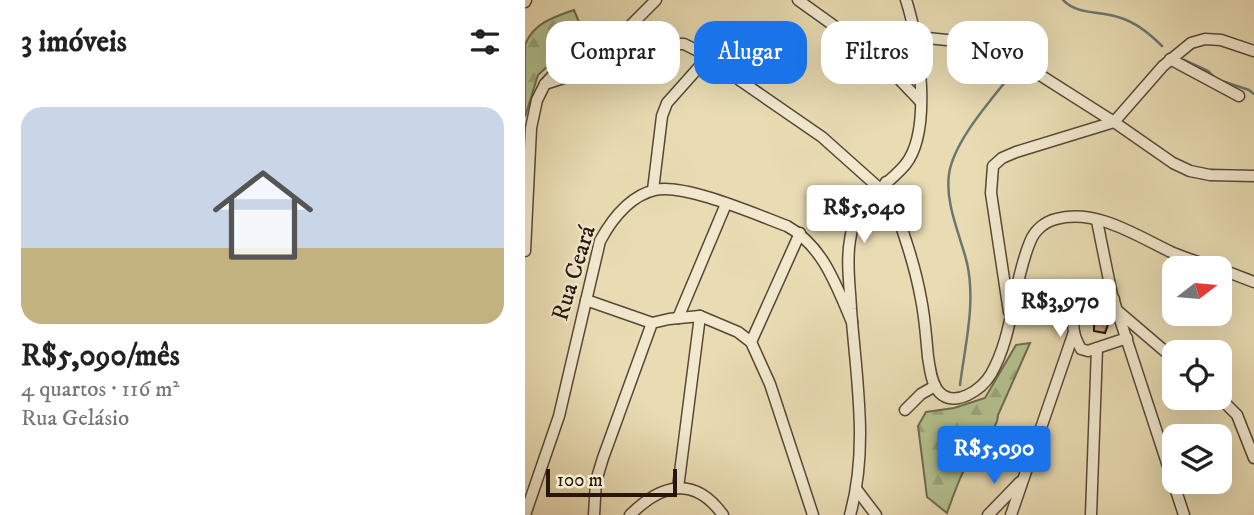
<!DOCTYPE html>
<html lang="pt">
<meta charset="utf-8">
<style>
body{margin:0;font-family:"IM FELL DW Pica",serif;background:#f6f6f6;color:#222;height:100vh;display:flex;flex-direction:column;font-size:26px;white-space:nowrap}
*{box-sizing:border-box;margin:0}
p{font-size:23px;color:#767676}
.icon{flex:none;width:38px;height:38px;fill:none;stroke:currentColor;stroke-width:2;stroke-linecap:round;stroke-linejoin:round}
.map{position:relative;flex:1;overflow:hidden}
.side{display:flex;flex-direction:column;background:#fff;width:525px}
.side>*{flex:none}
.hud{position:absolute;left:21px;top:21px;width:602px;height:63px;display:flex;gap:14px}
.needle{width:46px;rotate:74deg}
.fabs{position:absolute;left:637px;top:256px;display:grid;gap:14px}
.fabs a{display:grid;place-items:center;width:70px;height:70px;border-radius:14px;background:#fff;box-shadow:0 7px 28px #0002;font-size:35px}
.scale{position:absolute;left:21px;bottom:18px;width:131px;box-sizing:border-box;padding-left:7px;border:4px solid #26160c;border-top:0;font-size:19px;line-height:24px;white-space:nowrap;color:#26160c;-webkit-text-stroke:5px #f1e8ce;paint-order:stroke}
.price{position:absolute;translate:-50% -60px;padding:0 16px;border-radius:7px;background:#fff;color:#222;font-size:23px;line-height:46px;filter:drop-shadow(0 2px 4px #0008)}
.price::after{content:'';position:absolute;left:50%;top:42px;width:21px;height:16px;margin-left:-10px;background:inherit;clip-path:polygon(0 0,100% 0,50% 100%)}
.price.selected{background:#1a73e8;color:#fff}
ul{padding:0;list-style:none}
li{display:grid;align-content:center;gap:14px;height:371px;padding:0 21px}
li+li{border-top:2px solid #e0e0e0}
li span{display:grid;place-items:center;height:217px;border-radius:21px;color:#555}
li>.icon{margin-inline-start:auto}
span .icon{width:126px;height:126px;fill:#fffc;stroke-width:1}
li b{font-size:30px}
h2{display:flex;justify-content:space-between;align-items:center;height:84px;padding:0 21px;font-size:30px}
.tag{padding:0 24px;border-radius:21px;background:#fff;box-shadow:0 7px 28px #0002;font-size:24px;line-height:63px}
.tag.selected{background:#1a73e8;color:#fff}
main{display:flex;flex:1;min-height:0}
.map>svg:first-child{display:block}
.forest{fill:url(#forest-firs);stroke:#6d6c4e;stroke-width:2}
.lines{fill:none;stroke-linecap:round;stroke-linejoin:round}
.stream{stroke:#6b7871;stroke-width:2.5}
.building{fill:url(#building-cross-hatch);stroke:#26160c;stroke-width:2}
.minor-casing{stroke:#574836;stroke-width:13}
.minor{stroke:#f1e8ce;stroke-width:10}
.labels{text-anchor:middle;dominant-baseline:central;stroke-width:5;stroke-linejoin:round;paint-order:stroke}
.street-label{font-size:24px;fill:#26160c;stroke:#f1e8ce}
</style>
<main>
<section class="side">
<h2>3 imóveis<svg class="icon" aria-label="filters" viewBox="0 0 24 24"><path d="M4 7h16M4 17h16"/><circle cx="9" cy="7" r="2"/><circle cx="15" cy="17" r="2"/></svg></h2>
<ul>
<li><span style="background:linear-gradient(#c9d6e8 65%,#c2b280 0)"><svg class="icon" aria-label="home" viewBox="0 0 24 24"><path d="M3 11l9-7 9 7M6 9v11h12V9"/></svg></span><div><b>R$5,090/mês</b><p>4 quartos · 116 m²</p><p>Rua Gelásio</p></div></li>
</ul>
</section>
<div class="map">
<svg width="729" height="515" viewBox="0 0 729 515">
<defs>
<pattern id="forest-firs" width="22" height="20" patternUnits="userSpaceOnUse" patternTransform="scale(1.75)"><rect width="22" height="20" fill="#b4c18f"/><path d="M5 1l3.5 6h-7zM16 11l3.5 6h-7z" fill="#9ba57a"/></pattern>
<pattern id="building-cross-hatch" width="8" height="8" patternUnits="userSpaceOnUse" patternTransform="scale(1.75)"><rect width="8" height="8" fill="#e1b289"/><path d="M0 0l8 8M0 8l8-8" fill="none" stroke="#c19875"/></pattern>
</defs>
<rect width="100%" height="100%" fill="#e9dcb3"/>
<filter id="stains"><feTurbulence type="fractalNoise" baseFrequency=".00286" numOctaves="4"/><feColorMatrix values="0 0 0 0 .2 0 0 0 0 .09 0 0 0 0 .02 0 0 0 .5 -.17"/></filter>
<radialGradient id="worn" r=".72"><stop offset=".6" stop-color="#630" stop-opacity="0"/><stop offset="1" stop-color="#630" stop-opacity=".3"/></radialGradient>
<g class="forest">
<path d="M49 10 64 46 38 52 13 75 0 117V45C8 23 29 17 49 10Z"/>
<path d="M505 343 473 415C473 426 464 434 457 443 439 463 431 488 422 513L402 497 393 426 401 412 429 408 460 398 491 345Z"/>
</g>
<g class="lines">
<g class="stream">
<path d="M538 0C554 16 575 10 596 18 612 23 625 34 637 46"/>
<path d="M659 60 683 71 691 79"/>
<path d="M697 81 724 90 729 94"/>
<path d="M435 385C440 345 451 303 442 263 435 234 420 205 424 174 429 140 468 98 489 71"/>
</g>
</g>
<path class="building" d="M572 311 586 316 580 333 569 331V313Z"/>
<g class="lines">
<g class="minor-casing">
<g id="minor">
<path d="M273 0 354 58 395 101"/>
<path d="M0 2 1 0"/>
<path d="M392 37 452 43 474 49 589 122 648 163 665 171 685 175 729 176"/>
<path d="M645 59 714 96"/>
<path d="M20 84 145 44H159L171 50 297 137 353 187"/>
<path d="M361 182C374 221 389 259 396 299 400 318 401 337 403 357 405 368 406 383 414 392 430 409 457 389 466 374 489 334 487 285 505 242 509 231 519 222 531 219 571 208 612 236 646 252 660 258 676 263 691 268"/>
<path d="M128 190 137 116 142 103 182 58"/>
<path d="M572 221 587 295 659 515"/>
<path d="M0 251 6 128 12 100 20 84 41 61 79 47 92 39 131 0"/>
<path d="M695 269 729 282"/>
<path d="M589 299C558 306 536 314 556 349L563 351 602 338"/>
<path d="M61 300 127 323"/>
<path d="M484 312 466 193 468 166 477 158 491 152 589 122 638 66 666 43 680 39 696 40 729 51"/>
<path d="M594 312 649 359"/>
<path d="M153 318 201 204"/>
<path d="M226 342 275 233"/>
<path d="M694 397 712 415 729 458"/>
<path d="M380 410 396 394 410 386"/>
<path d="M153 488 175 316"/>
<path d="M332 490 351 515"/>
<path d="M0 515 34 416 75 241C87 219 104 196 130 190 159 183 232 215 262 226 298 246 311 285 327 322"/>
<path d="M69 515 71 481 78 458 127 323 144 319 175 316 213 332 226 342 245 384 288 515"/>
<path d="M105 515C136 484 169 475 198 515"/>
<path d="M325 515C344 448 331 377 326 309 325 286 321 263 325 240 331 196 355 194 380 165 408 131 394 39 381 0"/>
<path d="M463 515 495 482"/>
<path d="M486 515 549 332"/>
<path d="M566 515 572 348"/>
</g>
</g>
<use href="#minor" class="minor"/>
</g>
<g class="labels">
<g class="street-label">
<text transform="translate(49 273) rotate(-73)">Rua Ceará</text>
</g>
</g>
<rect width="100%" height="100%" filter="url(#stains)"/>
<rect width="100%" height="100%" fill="url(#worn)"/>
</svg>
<div class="fabs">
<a><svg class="needle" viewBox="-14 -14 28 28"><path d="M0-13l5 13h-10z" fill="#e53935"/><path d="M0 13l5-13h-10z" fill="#767676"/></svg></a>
<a><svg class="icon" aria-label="locate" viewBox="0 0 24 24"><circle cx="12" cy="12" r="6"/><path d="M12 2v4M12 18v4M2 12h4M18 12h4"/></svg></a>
<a><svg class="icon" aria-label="layers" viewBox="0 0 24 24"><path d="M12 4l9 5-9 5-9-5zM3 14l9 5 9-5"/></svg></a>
</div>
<div class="scale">100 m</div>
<b class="price" style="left:339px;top:245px">R$5,040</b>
<b class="price" style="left:535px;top:339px">R$3,970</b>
<b class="price selected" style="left:469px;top:486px">R$5,090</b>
<div class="hud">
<a class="tag">Comprar</a>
<a class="tag selected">Alugar</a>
<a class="tag">Filtros</a>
<a class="tag">Novo</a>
</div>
</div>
</main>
